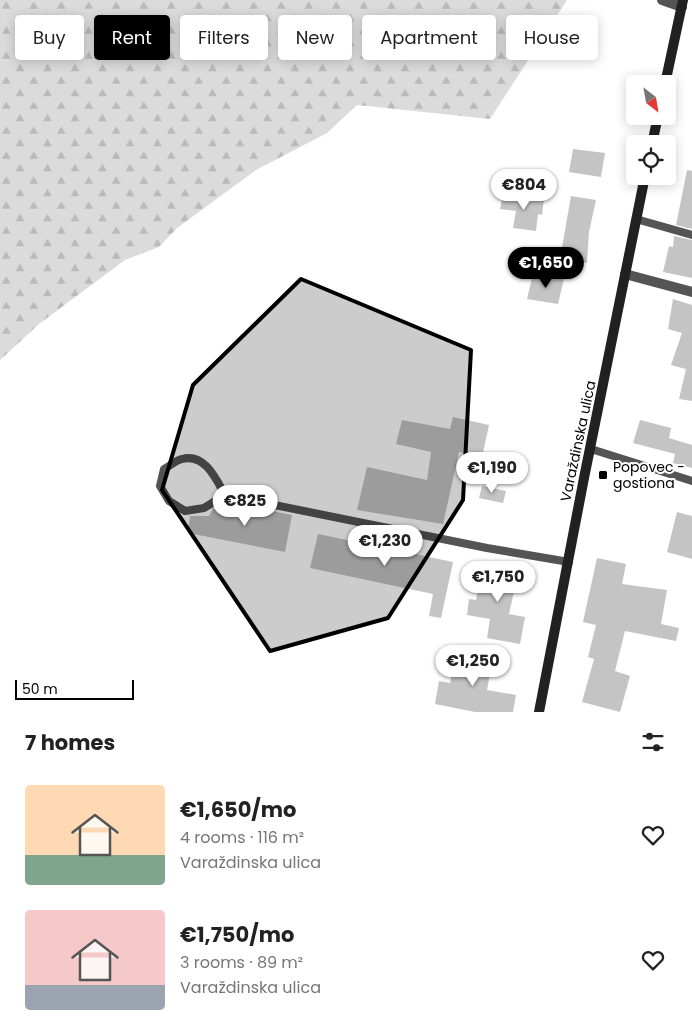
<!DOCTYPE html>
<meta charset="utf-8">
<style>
body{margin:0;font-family:Poppins,sans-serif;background:#f6f6f6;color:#222;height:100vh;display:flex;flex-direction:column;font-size:19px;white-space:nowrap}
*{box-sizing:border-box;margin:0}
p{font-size:16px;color:#767676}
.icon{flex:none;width:28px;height:28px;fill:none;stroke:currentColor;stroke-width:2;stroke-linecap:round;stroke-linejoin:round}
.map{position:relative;height:712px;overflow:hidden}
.side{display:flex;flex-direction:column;background:#fff;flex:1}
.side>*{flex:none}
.top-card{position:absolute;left:15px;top:15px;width:662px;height:45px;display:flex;gap:10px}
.needle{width:32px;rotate:149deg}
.buttons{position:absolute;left:626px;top:75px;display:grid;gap:10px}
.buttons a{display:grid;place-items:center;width:50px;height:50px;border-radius:5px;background:#fff;box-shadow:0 2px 12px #0003;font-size:25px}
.scale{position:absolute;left:15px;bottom:12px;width:119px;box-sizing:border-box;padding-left:5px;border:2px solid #000;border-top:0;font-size:14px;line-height:18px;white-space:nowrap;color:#000;-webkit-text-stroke:4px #fff;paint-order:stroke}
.price{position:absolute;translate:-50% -42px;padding:0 11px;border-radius:18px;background:#fff;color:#222;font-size:16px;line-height:32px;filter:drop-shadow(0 1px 2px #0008)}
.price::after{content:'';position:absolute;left:50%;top:30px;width:15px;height:11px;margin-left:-8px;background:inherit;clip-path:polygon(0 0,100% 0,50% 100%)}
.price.current{background:#000;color:#fff}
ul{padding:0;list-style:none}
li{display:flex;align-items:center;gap:15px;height:125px;padding:0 25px}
li span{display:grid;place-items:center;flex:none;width:140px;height:100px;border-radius:5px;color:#555}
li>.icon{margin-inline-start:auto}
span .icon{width:60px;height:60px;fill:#fffc;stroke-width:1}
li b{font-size:21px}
h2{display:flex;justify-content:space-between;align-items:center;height:60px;padding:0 25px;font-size:21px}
.tag{padding:0 18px;border-radius:5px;background:#fff;box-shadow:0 2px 12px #0003;font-size:18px;line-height:45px}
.tag.current{background:#000;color:#fff}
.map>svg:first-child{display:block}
.forest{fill:url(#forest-firs)}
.building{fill:#c4c4c4}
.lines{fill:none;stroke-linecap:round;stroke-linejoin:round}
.service{stroke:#545454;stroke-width:8}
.minor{stroke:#545454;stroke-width:10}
.tertiary{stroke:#545454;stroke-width:10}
.secondary{stroke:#212121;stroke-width:10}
.marked{fill:#000;fill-opacity:0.2;stroke:#000;stroke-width:4;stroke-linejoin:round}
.poi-dot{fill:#000;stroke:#fff;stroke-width:2}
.labels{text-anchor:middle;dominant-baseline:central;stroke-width:4;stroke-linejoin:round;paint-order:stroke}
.street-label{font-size:14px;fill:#000;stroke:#fff}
.poi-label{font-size:14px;fill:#000;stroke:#fff;text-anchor:start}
</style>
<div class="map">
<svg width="692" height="712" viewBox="0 0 692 712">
<defs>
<pattern id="forest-firs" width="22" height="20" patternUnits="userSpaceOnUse" patternTransform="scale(1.25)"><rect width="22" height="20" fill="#dbdbdb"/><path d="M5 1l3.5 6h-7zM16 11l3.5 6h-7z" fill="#bababa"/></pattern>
</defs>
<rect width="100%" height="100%" fill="#fff"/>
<path class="forest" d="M0 0H567L490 119 357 105 327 133 256 170 177 228 159 247 125 260 39 324 0 360Z"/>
<g class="building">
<path d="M573 149 605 153 601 177 569 172Z"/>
<path d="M687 170 692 171V229L676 225Z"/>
<path d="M503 194 544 199 542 215 538 214 536 231 513 228 516 211 500 209Z"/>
<path d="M571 196 596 200 589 232 587 263 560 259Z"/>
<path d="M674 236 692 240V278L663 272 669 246 673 247Z"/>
<path d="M533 274 564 279 558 304 527 299Z"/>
<path d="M673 299 692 305V401L679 399 686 369 671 365 682 333 668 329Z"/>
<path d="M453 417 489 425 482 457 459 452 443 524 357 510 367 467 427 480 431 452 396 444 402 420 450 429Z"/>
<path d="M640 420 671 428 669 438 692 445V468L673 463 675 454 633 443Z"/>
<path d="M482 486 506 491 503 503 479 498Z"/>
<path d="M232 503 292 515 285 552 188 533 190 516H209L213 509 230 512Z"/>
<path d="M677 512 692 516V559L667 552Z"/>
<path d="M318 534 453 562 441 618 429 616 433 594 310 568Z"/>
<path d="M597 558 626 564 622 584 667 590 661 624 679 628 676 641 625 631 615 671 630 676 620 712 582 702 594 659 588 657 596 625 583 622Z"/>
<path d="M484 561 519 569 509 614 525 617 520 644 487 638 490 619 467 615 469 599 476 600Z"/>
<path d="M457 651 493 658 487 690 516 695 513 712H475L435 704 439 681 450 683Z"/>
</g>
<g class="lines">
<g class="service">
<path d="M636 219 692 235"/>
<path d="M591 449 692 481"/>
<path d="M225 495C216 479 205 453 182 459 176 460 170 466 164 469L160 486 169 501 185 511 204 508 225 495 487 548 569 562"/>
</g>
<path class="minor" d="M625 274 692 292"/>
<path class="tertiary" d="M662 0 682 7"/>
<g class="secondary">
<path d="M665 84 683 0"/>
<path d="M652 144 658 116"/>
<path d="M539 712 584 478 645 176"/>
</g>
</g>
<path class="marked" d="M301 279 471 350 463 500 388 618 270 651 162 490 193 385Z"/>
<rect class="poi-dot" x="598" y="470" width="10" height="10" rx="2.5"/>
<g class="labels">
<g class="street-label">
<text transform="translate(578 441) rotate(-78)">Varaždinska ulica</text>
</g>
<g class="poi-label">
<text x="613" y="467">Popovec -<tspan x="613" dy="16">gostiona</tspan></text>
</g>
</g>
</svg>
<div class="buttons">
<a><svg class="needle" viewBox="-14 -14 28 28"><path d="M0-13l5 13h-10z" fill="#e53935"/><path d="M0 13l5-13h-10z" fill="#767676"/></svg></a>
<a><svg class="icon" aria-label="locate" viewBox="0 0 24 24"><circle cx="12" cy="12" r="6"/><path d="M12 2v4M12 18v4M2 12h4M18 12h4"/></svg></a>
</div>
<div class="scale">50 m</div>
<b class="price" style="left:524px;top:211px">€804</b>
<b class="price current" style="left:546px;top:289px">€1,650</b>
<b class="price" style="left:492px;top:494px">€1,190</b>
<b class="price" style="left:245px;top:527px">€825</b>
<b class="price" style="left:385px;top:567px">€1,230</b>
<b class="price" style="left:498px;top:603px">€1,750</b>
<b class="price" style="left:473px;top:687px">€1,250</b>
<div class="top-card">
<a class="tag">Buy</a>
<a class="tag current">Rent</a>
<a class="tag">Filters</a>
<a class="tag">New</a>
<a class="tag">Apartment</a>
<a class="tag">House</a>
</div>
</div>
<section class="side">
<h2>7 homes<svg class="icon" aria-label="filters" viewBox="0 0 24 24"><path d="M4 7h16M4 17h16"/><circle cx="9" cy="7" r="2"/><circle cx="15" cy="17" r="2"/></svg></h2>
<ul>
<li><span style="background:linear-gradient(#ffd9b3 70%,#7fa58c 0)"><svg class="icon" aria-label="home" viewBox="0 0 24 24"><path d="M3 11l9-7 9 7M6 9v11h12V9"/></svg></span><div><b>€1,650/mo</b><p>4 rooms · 116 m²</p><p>Varaždinska ulica</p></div><svg class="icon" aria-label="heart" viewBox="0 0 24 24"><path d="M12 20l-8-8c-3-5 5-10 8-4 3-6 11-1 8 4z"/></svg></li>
<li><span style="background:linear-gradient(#f6c9c9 75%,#9aa5b1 0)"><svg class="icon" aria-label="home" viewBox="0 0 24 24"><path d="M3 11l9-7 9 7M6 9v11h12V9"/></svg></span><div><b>€1,750/mo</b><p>3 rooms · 89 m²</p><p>Varaždinska ulica</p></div><svg class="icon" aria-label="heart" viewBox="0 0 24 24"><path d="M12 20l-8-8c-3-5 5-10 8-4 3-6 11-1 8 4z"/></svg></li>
</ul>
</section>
